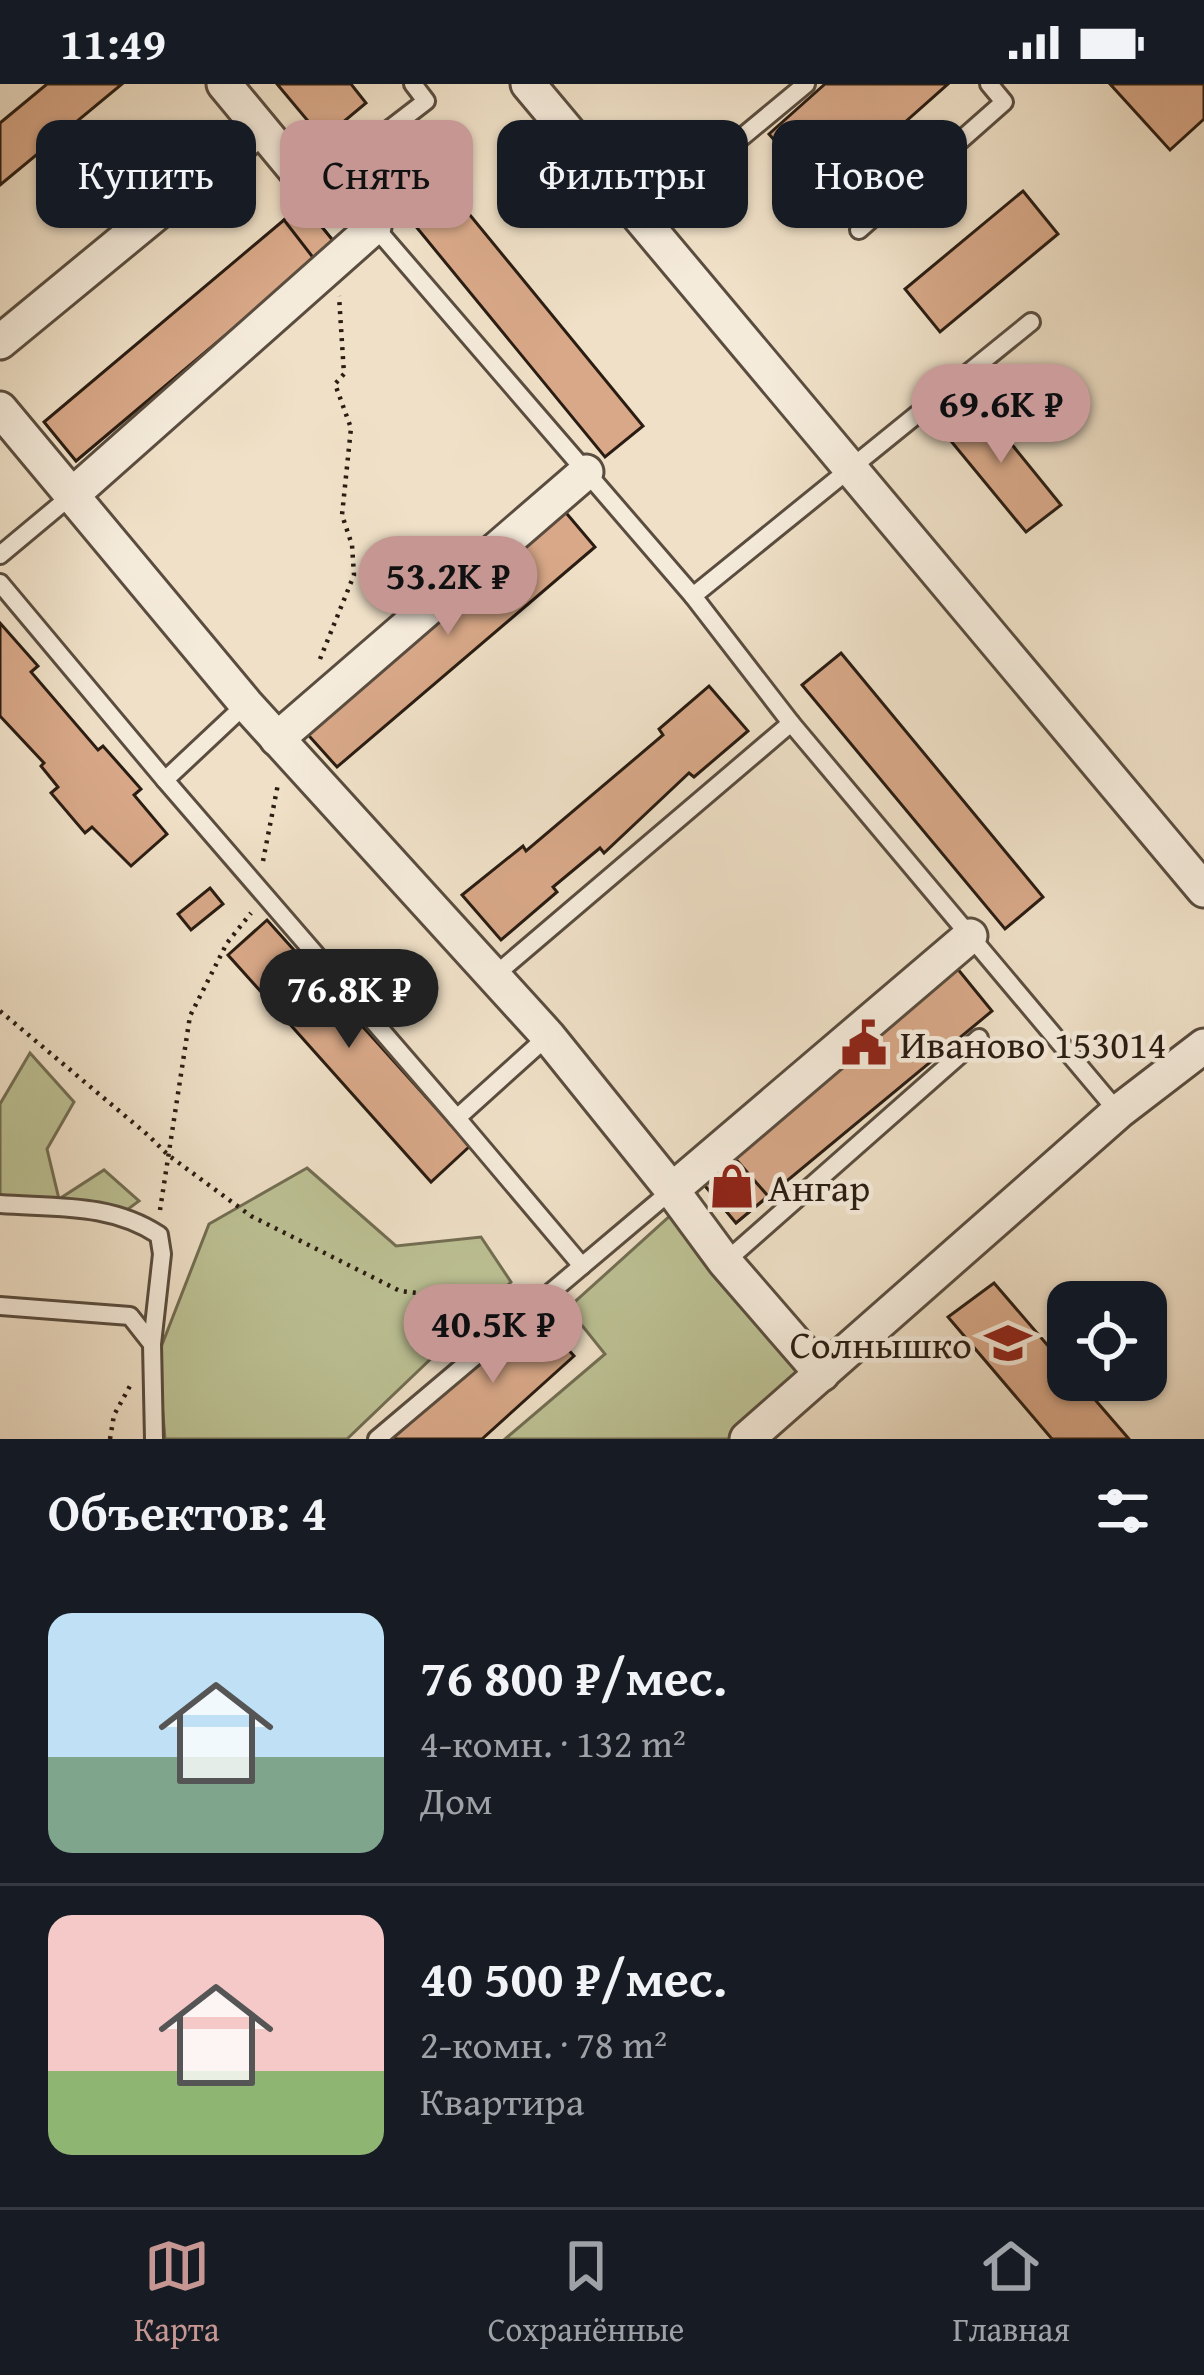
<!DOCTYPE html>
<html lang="ru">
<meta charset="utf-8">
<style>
body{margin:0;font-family:"Gentium Book Plus",serif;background:#20242c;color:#f1f3f6;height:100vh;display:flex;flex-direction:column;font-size:45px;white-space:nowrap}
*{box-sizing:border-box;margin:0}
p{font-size:39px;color:#9ea1a6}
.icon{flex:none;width:66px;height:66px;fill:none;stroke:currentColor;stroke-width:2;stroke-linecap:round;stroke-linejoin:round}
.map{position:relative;height:1355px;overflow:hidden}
.sheet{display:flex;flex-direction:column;background:#171b24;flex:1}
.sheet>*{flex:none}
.hud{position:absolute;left:36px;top:36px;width:1134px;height:108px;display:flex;gap:24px}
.buttons{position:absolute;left:1047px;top:1197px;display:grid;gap:24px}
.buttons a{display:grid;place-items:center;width:120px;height:120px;border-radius:24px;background:#171b24;box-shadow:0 3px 9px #0004;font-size:60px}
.price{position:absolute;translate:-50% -102px;padding:0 27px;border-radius:42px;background:#c59692;color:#111;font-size:39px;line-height:78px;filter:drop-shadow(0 3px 6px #0008)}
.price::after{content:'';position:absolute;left:50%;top:72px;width:36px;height:27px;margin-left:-18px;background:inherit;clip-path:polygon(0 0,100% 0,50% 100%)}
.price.current{background:#222;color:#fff}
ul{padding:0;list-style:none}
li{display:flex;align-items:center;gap:36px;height:300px;padding:0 48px}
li+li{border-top:3px solid #363941}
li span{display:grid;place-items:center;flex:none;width:336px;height:240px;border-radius:24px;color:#555}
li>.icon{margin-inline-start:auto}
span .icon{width:144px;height:144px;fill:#fffc;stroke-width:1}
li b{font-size:51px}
h2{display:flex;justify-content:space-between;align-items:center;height:144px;padding:0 48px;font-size:51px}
.pill{padding:0 42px;border-radius:24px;background:#171b24;box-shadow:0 3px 9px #0004;font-size:42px;line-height:108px}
.pill.current{background:#c59692;color:#111}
.status{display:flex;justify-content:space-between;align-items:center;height:84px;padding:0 60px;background:#171b24;direction:ltr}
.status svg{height:33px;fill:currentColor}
.dock{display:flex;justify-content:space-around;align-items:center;height:168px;border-top:3px solid #363941;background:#171b24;font-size:33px;color:#9ea1a6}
.dock a{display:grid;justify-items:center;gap:6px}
.dock .current{color:#c59692}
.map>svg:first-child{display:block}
.green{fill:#bcc194;stroke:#726e53;stroke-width:3}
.building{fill:#d8a888;stroke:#291c12;stroke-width:3}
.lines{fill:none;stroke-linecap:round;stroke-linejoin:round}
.lane-casing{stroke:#5a4d3f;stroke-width:22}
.street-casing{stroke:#5a4d3f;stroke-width:39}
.path{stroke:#291c12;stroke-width:4.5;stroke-dasharray:3 6;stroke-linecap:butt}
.lane{stroke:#f5ebdb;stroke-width:16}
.street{stroke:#f5ebdb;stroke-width:33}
.labels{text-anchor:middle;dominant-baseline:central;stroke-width:9;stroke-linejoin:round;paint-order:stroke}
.poi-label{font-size:39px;fill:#291c12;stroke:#f5ebdb;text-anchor:start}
</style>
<div class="status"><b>11:49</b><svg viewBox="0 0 49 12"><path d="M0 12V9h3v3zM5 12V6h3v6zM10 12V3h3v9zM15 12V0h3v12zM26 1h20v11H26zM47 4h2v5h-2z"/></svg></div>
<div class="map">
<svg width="1204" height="1355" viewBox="0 0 1204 1355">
<rect width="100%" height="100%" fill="#efe0c7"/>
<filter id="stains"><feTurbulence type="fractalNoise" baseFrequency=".00167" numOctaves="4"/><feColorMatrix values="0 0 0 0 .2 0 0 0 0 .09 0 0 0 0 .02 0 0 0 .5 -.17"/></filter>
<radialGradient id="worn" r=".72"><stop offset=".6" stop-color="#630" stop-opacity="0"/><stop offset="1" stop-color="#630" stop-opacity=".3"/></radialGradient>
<g class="green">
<path d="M30 969 74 1018 47 1065 59 1115 104 1086 139 1117 112 1137 0 1126V1020Z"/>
<path d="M307 1084 396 1162 481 1153 511 1198 347 1355H165L158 1271 209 1140Z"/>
<path d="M671 1131 809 1289 734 1355H505L605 1270 568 1224Z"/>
</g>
<g class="building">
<path d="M47 0H122L0 101V39Z"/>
<path d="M277 0H351L366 19 323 55Z"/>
<path d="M825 0H948L823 111 769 50Z"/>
<path d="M1110 0H1204V35L1170 66Z"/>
<path d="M433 86 643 342 605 373 395 117Z"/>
<path d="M1023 107 1058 150 940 248 905 205Z"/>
<path d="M303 120 335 159 76 377 44 338Z"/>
<path d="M303 120 335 159 315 176 284 136Z"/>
<path d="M975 315 1061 421 1026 448 941 345Z"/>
<path d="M562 424 595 463 337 683 301 643Z"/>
<path d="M0 539 38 582 31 588 98 666 103 662 141 705 134 711 167 750 131 782 92 743 85 749 51 709 58 703 41 682 44 679 0 632Z"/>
<path d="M841 569 1043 813 1005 845 802 601Z"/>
<path d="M709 602 748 647 694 693 689 689 604 769 600 764 553 803 557 808 501 856 462 811 523 762 526 767 663 651 659 645Z"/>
<path d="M210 804 223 820 191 846 178 830Z"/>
<path d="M267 836 470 1062 431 1098 228 871Z"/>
<path d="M952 878 992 927 736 1139 696 1091Z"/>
<path d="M727 1065 768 1112 736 1139 696 1091Z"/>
<path d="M994 1199 1068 1285V1296H1078L1129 1355H1052L948 1233Z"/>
<path d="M534 1228 574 1272 482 1355H392Z"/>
</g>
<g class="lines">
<g class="lane-casing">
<g id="lane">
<path d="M413 0 426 17 330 91 693 512"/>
<path d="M642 136 806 0"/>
<path d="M859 146 1004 18 989 0"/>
<path d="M1031 238 693 512 791 639 1118 1028"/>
<path d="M0 471 72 411"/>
<path d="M0 499 165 696 246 620"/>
<path d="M165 696 457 1034 548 952"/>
<path d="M494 892 791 639"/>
<path d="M457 1034 582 1182"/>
<path d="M0 1120C56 1124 111 1119 159 1151L162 1170 152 1260 154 1355"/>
<path d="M725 1178 979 954"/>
<path d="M0 1222 130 1232 152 1260"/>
<path d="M377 1355 672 1106"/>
</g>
</g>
<g class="street-casing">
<g id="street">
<path d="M224 0 297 88 330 91"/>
<path d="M528 0 1204 806"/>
<path d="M0 258 260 44"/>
<path d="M0 325 246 620 548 952 672 1106 725 1178 822 1290"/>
<path d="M72 411 374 143"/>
<path d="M277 655 586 388"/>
<path d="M672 1106 970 852"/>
<path d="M747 1355 1118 1028 1204 962"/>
</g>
</g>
<g class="path">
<path d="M320 575 354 491 352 461 342 431 351 344 335 300 344 290 339 212"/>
<path d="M263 777 278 700"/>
<path d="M0 927 149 1052 168 1071 251 1132 400 1207 461 1214 514 1207"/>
<path d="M160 1126 190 932 227 859 251 829"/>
<path d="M110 1355 114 1331 130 1302"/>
</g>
<use href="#lane" class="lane"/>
<use href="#street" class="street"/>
</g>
<defs>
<g id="civic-bare" transform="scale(3.6)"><path d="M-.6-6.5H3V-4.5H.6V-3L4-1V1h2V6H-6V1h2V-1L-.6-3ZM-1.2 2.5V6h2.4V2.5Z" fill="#8f2418" stroke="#f5ebdb" stroke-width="2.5" paint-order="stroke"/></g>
<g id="shop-bare" transform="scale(3.6)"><path d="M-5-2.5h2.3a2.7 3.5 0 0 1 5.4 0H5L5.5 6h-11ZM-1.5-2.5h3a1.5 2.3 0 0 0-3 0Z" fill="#8f2418" stroke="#f5ebdb" stroke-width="2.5" paint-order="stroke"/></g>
<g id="school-bare" transform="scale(3.6)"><path d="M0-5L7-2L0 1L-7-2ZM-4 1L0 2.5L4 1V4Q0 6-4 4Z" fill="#8f2418" stroke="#f5ebdb" stroke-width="2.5" paint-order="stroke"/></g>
</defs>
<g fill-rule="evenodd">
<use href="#civic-bare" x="864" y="959"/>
<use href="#shop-bare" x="732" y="1102"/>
<use href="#school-bare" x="1008" y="1259"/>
</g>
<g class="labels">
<g class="poi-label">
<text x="900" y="959">Иваново 153014</text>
<text x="768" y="1102">Ангар</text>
<text x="972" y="1259" text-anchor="end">Солнышко</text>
</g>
</g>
<rect width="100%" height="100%" filter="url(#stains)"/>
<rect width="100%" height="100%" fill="url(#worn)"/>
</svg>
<div class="buttons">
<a><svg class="icon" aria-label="locate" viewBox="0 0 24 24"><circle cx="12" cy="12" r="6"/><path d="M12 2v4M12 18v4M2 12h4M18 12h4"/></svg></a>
</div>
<b class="price" style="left:1001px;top:382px">69.6K ₽</b>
<b class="price" style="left:448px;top:554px">53.2K ₽</b>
<b class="price current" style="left:349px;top:967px">76.8K ₽</b>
<b class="price" style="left:493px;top:1302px">40.5K ₽</b>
<div class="hud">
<a class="pill">Купить</a>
<a class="pill current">Снять</a>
<a class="pill">Фильтры</a>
<a class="pill">Новое</a>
</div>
</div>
<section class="sheet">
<h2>Объектов: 4<svg class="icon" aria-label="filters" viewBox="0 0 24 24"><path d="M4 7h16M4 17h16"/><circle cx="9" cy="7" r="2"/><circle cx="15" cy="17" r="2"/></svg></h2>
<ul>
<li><span style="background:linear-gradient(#bfe0f5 60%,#7fa58c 0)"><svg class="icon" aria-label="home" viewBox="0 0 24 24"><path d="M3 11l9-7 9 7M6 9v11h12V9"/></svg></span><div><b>76 800 ₽/мес.</b><p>4-комн. · 132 m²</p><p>Дом</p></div></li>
<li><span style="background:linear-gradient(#f6c9c9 65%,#8fb573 0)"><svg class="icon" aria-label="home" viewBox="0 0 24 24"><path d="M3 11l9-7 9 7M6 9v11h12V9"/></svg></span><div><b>40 500 ₽/мес.</b><p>2-комн. · 78 m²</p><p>Квартира</p></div></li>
</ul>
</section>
<nav class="dock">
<a class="current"><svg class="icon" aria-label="map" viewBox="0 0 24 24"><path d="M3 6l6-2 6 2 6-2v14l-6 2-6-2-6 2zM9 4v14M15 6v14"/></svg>Карта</a>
<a><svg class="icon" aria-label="saved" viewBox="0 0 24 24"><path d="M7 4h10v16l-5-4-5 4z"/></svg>Сохранённые</a>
<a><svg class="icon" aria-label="home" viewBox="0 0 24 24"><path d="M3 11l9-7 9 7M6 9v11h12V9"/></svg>Главная</a>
</nav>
